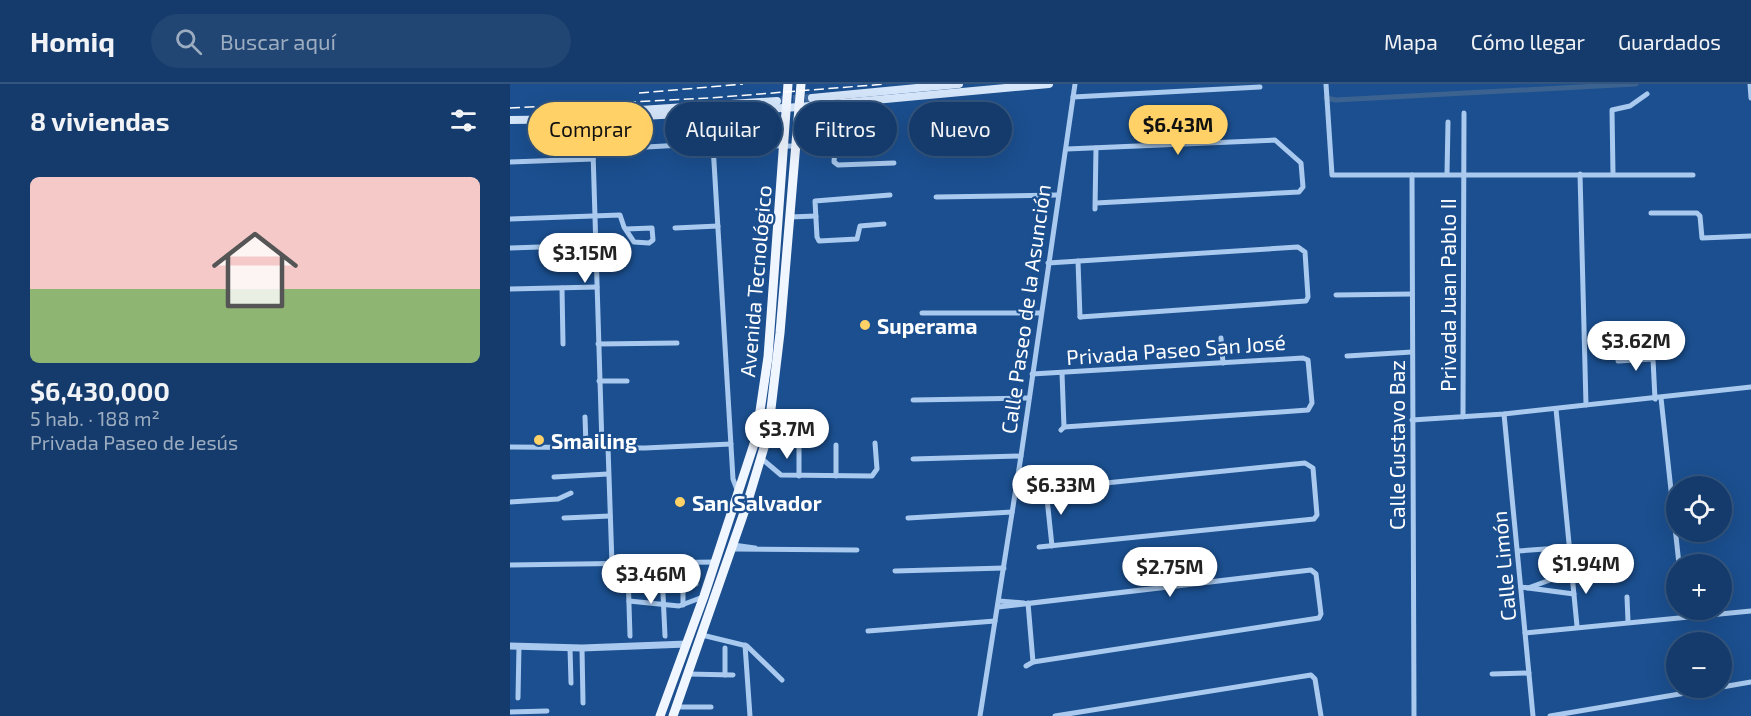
<!DOCTYPE html>
<html lang="es">
<meta charset="utf-8">
<style>
body{margin:0;font-family:"Exo 2",sans-serif;background:#214673;color:#f1f3f6;height:100vh;display:flex;flex-direction:column;font-size:22px;white-space:nowrap}
*{box-sizing:border-box;margin:0}
p{font-size:20px;color:#9dadc1}
.icon{flex:none;width:33px;height:33px;fill:none;stroke:currentColor;stroke-width:2;stroke-linecap:round;stroke-linejoin:round}
.map{position:relative;flex:1;overflow:hidden}
.drawer{display:flex;flex-direction:column;background:#143b6b;width:510px}
.drawer>*{flex:none}
.top-card{position:absolute;left:18px;top:18px;width:570px;height:54px;display:flex;gap:12px}
.buttons{position:absolute;left:1156px;top:392px;display:grid;gap:12px}
.buttons a{display:grid;place-items:center;width:66px;height:66px;border-radius:50%;background:#143b6b;box-shadow:0 6px 24px #0002,0 0 0 2px #33557e;font-size:30px}
.price{position:absolute;translate:-50% -51px;padding:0 14px;border-radius:21px;background:#fff;color:#222;font-size:20px;line-height:39px;filter:drop-shadow(0 2px 3px #0008)}
.price::after{content:'';position:absolute;left:50%;top:36px;width:18px;height:14px;margin-left:-9px;background:inherit;clip-path:polygon(0 0,100% 0,50% 100%)}
.price.selected{background:#ffd166;color:#111}
ul{padding:0;list-style:none}
li{display:grid;align-content:center;gap:12px;height:318px;padding:0 30px}
li+li{border-top:2px solid #33557e}
li span{display:grid;place-items:center;height:186px;border-radius:9px;color:#555}
li>.icon{margin-inline-start:auto}
span .icon{width:108px;height:108px;fill:#fffc;stroke-width:1}
li b{font-size:26px}
h2{display:flex;justify-content:space-between;align-items:center;height:72px;padding:0 30px;font-size:26px}
.pill{padding:0 21px;border-radius:27px;background:#143b6b;box-shadow:0 6px 24px #0002,0 0 0 2px #33557e;font-size:21px;line-height:54px}
.pill.selected{background:#ffd166;color:#111}
header{display:flex;align-items:center;gap:36px;box-sizing:border-box;height:84px;padding:0 30px;background:#143b6b;border-bottom:2px solid #33557e}
header strong{font-size:28px}
nav{display:flex;gap:33px;margin-inline-start:auto;font-size:21px}
.search{width:420px;height:54px;background:#214673;display:flex;align-items:center;gap:15px;box-sizing:border-box;padding:0 21px;border-radius:33px;color:#9dadc1;font-size:22px}
main{display:flex;flex:1;min-height:0}
.map>svg:first-child{display:block}
.lines{fill:none;stroke-linecap:round;stroke-linejoin:round}
.canal{stroke:#3c6290;stroke-width:5}
.secondary-tunnel{stroke:#3d69a0;stroke-width:8;stroke-dasharray:8 4;stroke-linecap:butt}
.minor{stroke:#a9c9ee;stroke-width:5}
.tertiary{stroke:#a9c9ee;stroke-width:7}
.secondary{stroke:#d6e6fa;stroke-width:8}
.primary{stroke:#f0f6ff;stroke-width:9}
.rail{stroke:#fff;stroke-width:1.5;stroke-dasharray:10 4.5;stroke-linecap:butt}
.poi-dot{fill:#ffd166;stroke:#1b4f8f;stroke-width:2}
.labels{text-anchor:middle;dominant-baseline:central;stroke-width:4.5;stroke-linejoin:round;paint-order:stroke}
.street-label{font-size:21px;fill:#fff;stroke:#1b4f8f}
.poi-label{font-size:21px;font-weight:bold;fill:#fff;stroke:#1b4f8f;text-anchor:start}
</style>
<header>
<strong>Homiq</strong>
<div class="search"><svg class="icon" aria-label="search" viewBox="0 0 24 24"><circle cx="10" cy="10" r="6"/><path d="M15 15l6 6"/></svg>Buscar aquí</div>
<nav><a>Mapa</a><a>Cómo llegar</a><a>Guardados</a></nav>
</header>
<main>
<section class="drawer">
<h2>8 viviendas<svg class="icon" aria-label="filters" viewBox="0 0 24 24"><path d="M4 7h16M4 17h16"/><circle cx="9" cy="7" r="2"/><circle cx="15" cy="17" r="2"/></svg></h2>
<ul>
<li><span style="background:linear-gradient(#f6c9c9 60%,#8fb573 0)"><svg class="icon" aria-label="home" viewBox="0 0 24 24"><path d="M3 11l9-7 9 7M6 9v11h12V9"/></svg></span><div><b>$6,430,000</b><p>5 hab. · 188 m²</p><p>Privada Paseo de Jesús</p></div></li>
</ul>
</section>
<div class="map">
<svg width="1241" height="632" viewBox="0 0 1241 632">
<rect width="100%" height="100%" fill="#1b4f8f"/>
<g class="lines">
<path class="canal" d="M816 14 826 16 1126 0"/>
<path class="secondary-tunnel" d="M271 16 302 14"/>
<g class="minor">
<path d="M816 0 822 91H1183"/>
<path d="M1240 0 1241 14"/>
<path d="M563 13 750 3"/>
<path d="M201 28 223 395 228 408"/>
<path d="M82 35 92 362"/>
<path d="M53 61H83"/>
<path d="M557 65 765 56 791 79 793 103 789 108 586 119"/>
<path d="M83 66 190 60 325 63 324 78 328 81 384 79"/>
<path d="M0 78 83 75"/>
<path d="M937 90 938 38"/>
<path d="M1070 90 1076 321"/>
<path d="M1103 90 1102 26 1120 22 1137 10"/>
<path d="M902 91 904 632"/>
<path d="M426 113 548 111"/>
<path d="M585 125 586 64"/>
<path d="M1141 129H1187L1190 132 1192 154 1241 152"/>
<path d="M280 133 306 132"/>
<path d="M0 135 110 131 114 143 124 158 139 159 143 156 142 144 116 145"/>
<path d="M374 140 350 142 347 155 309 157 307 153 305 117 380 111"/>
<path d="M165 144 208 142"/>
<path d="M0 164 60 162"/>
<path d="M568 177 570 233"/>
<path d="M538 179 788 163 795 168 798 213 796 217 570 233"/>
<path d="M52 204 53 260"/>
<path d="M0 205 87 203"/>
<path d="M826 211 902 210"/>
<path d="M412 229H531"/>
<path d="M711 254 713 279"/>
<path d="M88 260 167 259"/>
<path d="M837 272 902 268"/>
<path d="M1108 277 1143 275 1145 315"/>
<path d="M552 289 554 343"/>
<path d="M522 290 793 274 798 276 802 319 798 326 554 343 551 346"/>
<path d="M89 297H117"/>
<path d="M1151 314 1169 480"/>
<path d="M403 316 517 314"/>
<path d="M1046 325 1067 542"/>
<path d="M994 330 1023 632"/>
<path d="M75 333 76 362"/>
<path d="M953 333 954 29"/>
<path d="M902 336 994 330 1241 303"/>
<path d="M289 360V392"/>
<path d="M326 361V392"/>
<path d="M0 363 135 364 221 360"/>
<path d="M98 363 102 480"/>
<path d="M252 375 271 391 362 392 367 385 365 359"/>
<path d="M403 375 511 372"/>
<path d="M44 393 98 390"/>
<path d="M536 405 542 462"/>
<path d="M506 408 795 379 803 384 807 431 804 435 529 463"/>
<path d="M0 418 48 415 61 409"/>
<path d="M54 434 100 432"/>
<path d="M398 434 502 428"/>
<path d="M223 461 245 464"/>
<path d="M222 465 347 466"/>
<path d="M1008 467 1049 464"/>
<path d="M0 481 205 478"/>
<path d="M385 487 494 484"/>
<path d="M118 489 120 552"/>
<path d="M152 489 155 552"/>
<path d="M1011 503 1064 510"/>
<path d="M1018 504 1062 488"/>
<path d="M1117 513 1118 537"/>
<path d="M119 517 169 522 193 513"/>
<path d="M489 517 514 519"/>
<path d="M518 519 523 578"/>
<path d="M173 521V502L186 500"/>
<path d="M488 523 801 486 806 490 811 530 809 534 523 578 516 582"/>
<path d="M358 547 485 537"/>
<path d="M1015 549 1241 527"/>
<path d="M192 551 237 562 272 596"/>
<path d="M235 561 240 632"/>
<path d="M60 564 61 599"/>
<path d="M72 564 73 619"/>
<path d="M178 590 223 591"/>
<path d="M982 590 1019 589"/>
<path d="M215 591V564"/>
<path d="M1212 603 1241 598"/>
<path d="M8 614 9 562"/>
<path d="M167 623H201"/>
<path d="M0 628 37 627"/>
<path d="M470 632 511 372 565 0"/>
<path d="M545 632 801 591 805 595 811 632"/>
<path d="M1040 632 1211 603"/>
</g>
<path class="tertiary" d="M0 562 72 564 177 560"/>
<g class="secondary">
<path d="M302 14 449 0"/>
<path d="M56 31 267 17"/>
<path d="M0 36 82 35 289 23 539 0"/>
</g>
<g class="primary">
<path d="M150 632 194 512 246 354 258 273 278 0"/>
<path d="M163 632 237 420 258 350 270 249 291 0"/>
</g>
<g class="rail">
<path d="M129 9 233 0"/>
<path d="M0 24 199 14 376 0"/>
</g>
</g>
<g class="poi-dot">
<circle cx="355" cy="241" r="6"/>
<circle cx="29" cy="356" r="6"/>
<circle cx="170" cy="418" r="6"/>
</g>
<g class="labels">
<g class="street-label">
<text transform="translate(245 197) rotate(-85)">Avenida Tecnológico</text>
<text transform="translate(937 211) rotate(-90)">Privada Juan Pablo II</text>
<text transform="translate(515 225) rotate(-82)">Calle Paseo de la Asunción</text>
<text transform="translate(666 265) rotate(-4)">Privada Paseo San José</text>
<text transform="translate(886 361) rotate(-90)">Calle Gustavo Baz</text>
<text transform="translate(993 482) rotate(-95)">Calle Limón</text>
</g>
<g class="poi-label">
<text x="367" y="241">Superama</text>
<text x="41" y="356">Smailing</text>
<text x="182" y="418">San Salvador</text>
</g>
</g>
</svg>
<div class="buttons">
<a><svg class="icon" aria-label="locate" viewBox="0 0 24 24"><circle cx="12" cy="12" r="6"/><path d="M12 2v4M12 18v4M2 12h4M18 12h4"/></svg></a>
<a>+</a>
<a>−</a>
</div>
<b class="price selected" style="left:668px;top:72px">$6.43M</b>
<b class="price" style="left:75px;top:200px">$3.15M</b>
<b class="price" style="left:1126px;top:288px">$3.62M</b>
<b class="price" style="left:277px;top:376px">$3.7M</b>
<b class="price" style="left:551px;top:432px">$6.33M</b>
<b class="price" style="left:1076px;top:511px">$1.94M</b>
<b class="price" style="left:660px;top:514px">$2.75M</b>
<b class="price" style="left:141px;top:521px">$3.46M</b>
<div class="top-card">
<a class="pill selected">Comprar</a>
<a class="pill">Alquilar</a>
<a class="pill">Filtros</a>
<a class="pill">Nuevo</a>
</div>
</div>
</main>
